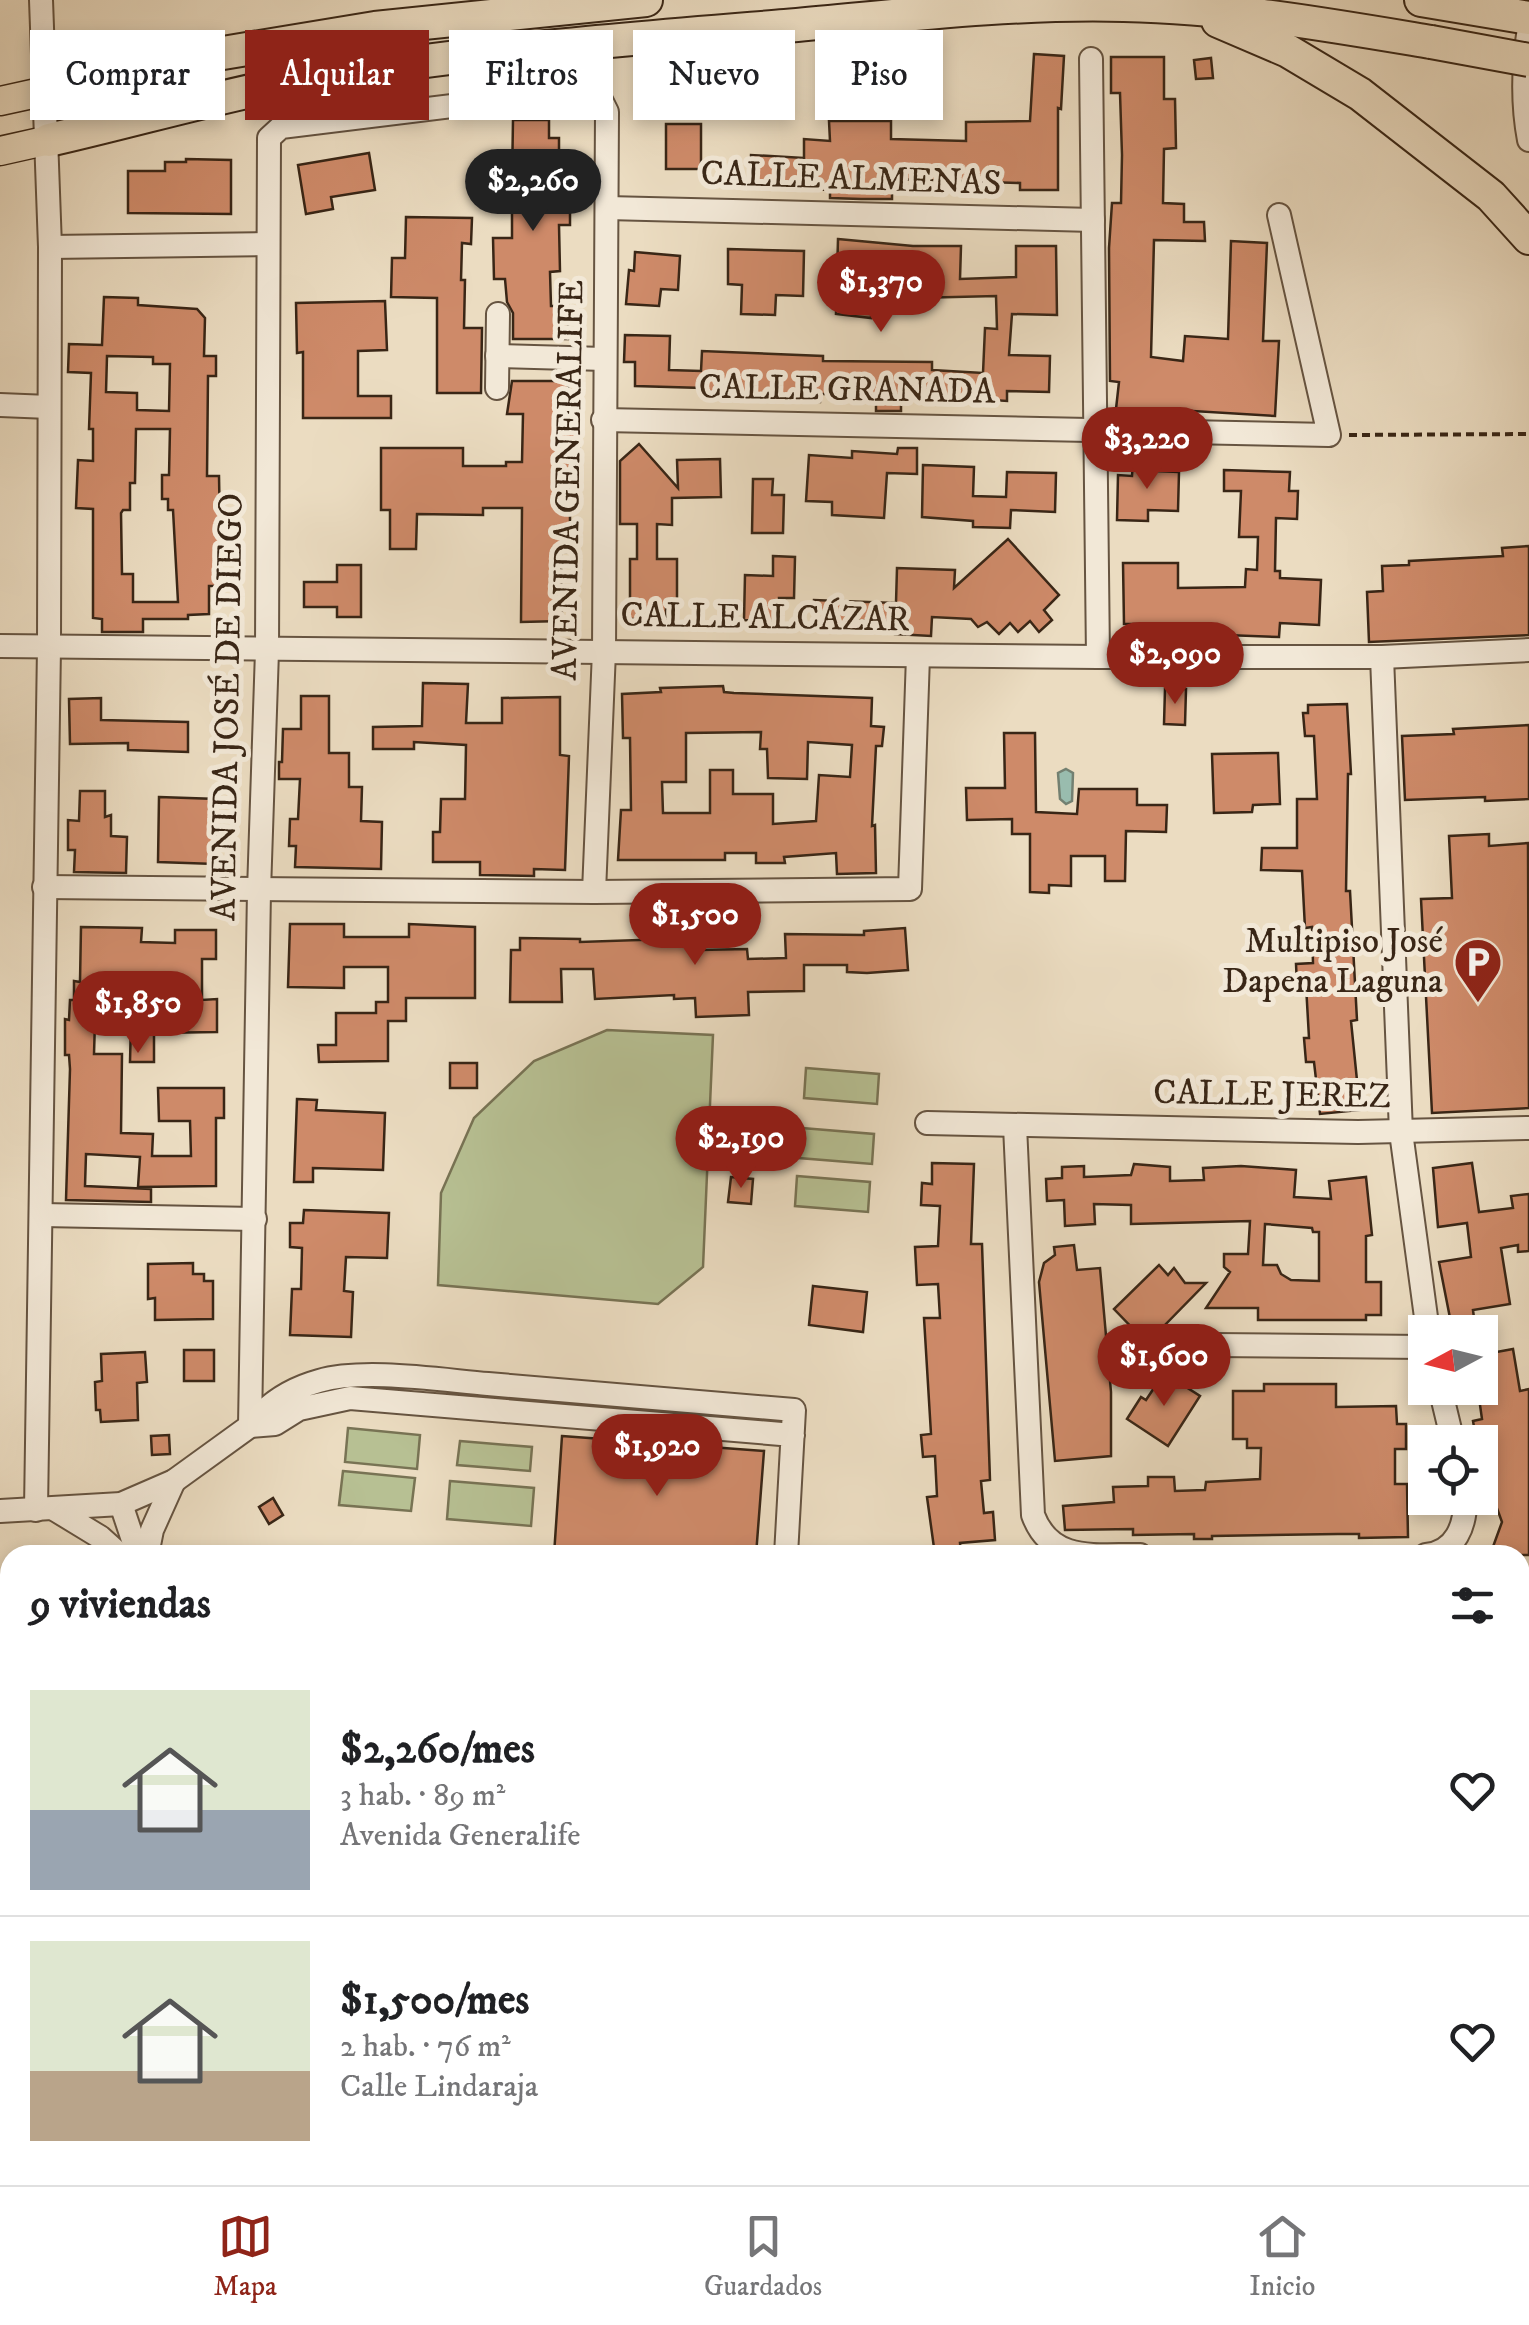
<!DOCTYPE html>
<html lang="es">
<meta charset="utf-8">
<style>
body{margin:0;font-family:"IM FELL DW Pica",serif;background:#f2f2f2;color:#202124;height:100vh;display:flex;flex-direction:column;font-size:38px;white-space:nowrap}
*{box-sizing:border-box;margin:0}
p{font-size:32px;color:#757577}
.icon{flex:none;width:55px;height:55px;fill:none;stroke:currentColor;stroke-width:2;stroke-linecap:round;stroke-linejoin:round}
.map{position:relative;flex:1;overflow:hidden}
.side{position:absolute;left:0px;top:1545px;width:1530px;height:640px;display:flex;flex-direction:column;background:#fff;border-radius:30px 30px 0 0;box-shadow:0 5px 15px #0003}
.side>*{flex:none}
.hud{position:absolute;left:30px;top:30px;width:1000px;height:90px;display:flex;gap:20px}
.needle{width:65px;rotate:263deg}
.fabs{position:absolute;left:1408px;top:1315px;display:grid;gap:20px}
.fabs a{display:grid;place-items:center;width:90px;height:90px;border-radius:0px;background:#fff;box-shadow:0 5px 15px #0003;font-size:50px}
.price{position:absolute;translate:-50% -85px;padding:0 22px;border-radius:35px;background:#8f2418;color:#fff;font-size:32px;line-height:65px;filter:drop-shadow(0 2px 5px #0008)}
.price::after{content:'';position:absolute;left:50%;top:60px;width:30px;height:22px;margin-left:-15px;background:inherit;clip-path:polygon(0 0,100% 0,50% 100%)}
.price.active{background:#222;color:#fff}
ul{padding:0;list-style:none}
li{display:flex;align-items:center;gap:30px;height:250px;padding:0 30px}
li+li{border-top:2px solid #e0e0e0}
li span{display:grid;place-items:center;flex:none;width:280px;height:200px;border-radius:0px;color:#555}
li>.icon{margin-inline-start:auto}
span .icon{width:120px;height:120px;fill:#fffc;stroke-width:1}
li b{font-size:42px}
h2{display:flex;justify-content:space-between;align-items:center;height:120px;padding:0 30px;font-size:42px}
.chip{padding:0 35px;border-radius:0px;background:#fff;box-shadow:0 5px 15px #0003;font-size:35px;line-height:90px}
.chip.active{background:#8f2418;color:#fff}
.dock{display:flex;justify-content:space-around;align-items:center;height:140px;border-top:2px solid #e0e0e0;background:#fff;font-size:28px;color:#757577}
.dock a{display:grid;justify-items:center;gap:5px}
.dock .active{color:#8f2418}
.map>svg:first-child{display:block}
.green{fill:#b7c093;stroke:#787354;stroke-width:2.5}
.water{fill:#99bcae;stroke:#738071;stroke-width:2.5}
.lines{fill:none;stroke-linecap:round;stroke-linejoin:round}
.river{stroke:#99bcae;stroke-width:38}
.building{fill:#ce8a69;stroke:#392616;stroke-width:2.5;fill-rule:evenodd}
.minor-casing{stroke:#665441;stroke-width:26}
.major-casing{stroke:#392616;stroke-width:31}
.highway-casing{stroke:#392616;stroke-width:36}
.path{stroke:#392616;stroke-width:4;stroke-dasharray:8 5;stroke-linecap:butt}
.minor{stroke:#f2e8d7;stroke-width:22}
.major{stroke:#ebdcc1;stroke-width:28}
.highway{stroke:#ebdcc1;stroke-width:32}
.highway-bridge-casing{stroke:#392616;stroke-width:36;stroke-linecap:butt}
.highway-bridge{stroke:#ebdcc1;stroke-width:32}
.labels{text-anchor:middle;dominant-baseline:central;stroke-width:10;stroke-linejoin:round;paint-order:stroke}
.street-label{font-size:35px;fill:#392616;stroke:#f2e8d7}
.poi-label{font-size:35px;fill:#392616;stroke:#f2e8d7;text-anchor:end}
</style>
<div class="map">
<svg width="1529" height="2185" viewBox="0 0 1529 2185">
<rect width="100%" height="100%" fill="#ebdcc1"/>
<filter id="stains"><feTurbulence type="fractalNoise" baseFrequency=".002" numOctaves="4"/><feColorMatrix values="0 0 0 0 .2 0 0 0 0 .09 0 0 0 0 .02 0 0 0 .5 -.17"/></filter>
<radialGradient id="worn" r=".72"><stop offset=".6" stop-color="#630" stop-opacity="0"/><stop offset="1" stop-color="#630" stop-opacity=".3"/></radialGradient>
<g class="green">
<path d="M607 1030 713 1035 703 1267 658 1304 438 1285 441 1193 474 1118 534 1061Z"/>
<path d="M806 1068 879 1074 877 1104 804 1098Z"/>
<path d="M802 1128 874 1134 872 1164 799 1158Z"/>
<path d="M797 1176 870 1182 868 1212 795 1206Z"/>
<path d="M348 1428 420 1435 417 1469 345 1462Z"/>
<path d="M460 1441 532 1447 530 1471 457 1465Z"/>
<path d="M343 1471 415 1478 411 1511 339 1505Z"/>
<path d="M450 1481 534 1488 531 1526 447 1519Z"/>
<path d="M1520 1926 1529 1942V2013L1520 2015Z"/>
<path d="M1529 2020V2162L1520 2172V2022Z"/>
<path d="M1400 2175H1517L1507 2185H1402Z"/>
</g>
<path class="water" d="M1066 769 1073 773 1072 801 1066 804 1060 799 1058 773Z"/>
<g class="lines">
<g class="river">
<path d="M0 1715 10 1716"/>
<path d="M1520 1759H1529"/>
</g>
</g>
<g class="building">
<path d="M1034 54 1064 56 1061 109 1058 108V190H1020V183L892 179V199H861L830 198V190L749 186 751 155 804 158V139L830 141 829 121H891V139L966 141V122L1030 121Z"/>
<path d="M1111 57H1164V99H1175L1176 148 1164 149 1163 203 1184 204V222H1204L1205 241 1154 240 1151 357 1183 361 1185 336 1228 339 1231 241 1267 243 1263 341H1279L1275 416 1160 409V414L1116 409 1119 382 1110 381 1109 248 1112 203H1121L1122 155 1120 93H1111Z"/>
<path d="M1211 58 1213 78 1196 79 1194 60Z"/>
<path d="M513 120H549V138H559V200H570V225H559L560 271 550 272 551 306H568V339H513V313L507 302 505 279H494L493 238H512V211L507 201H499V182H512Z"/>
<rect x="666" y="124" width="35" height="45"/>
<path d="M369 153 375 190 331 197 333 209 306 214 298 165Z"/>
<path d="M186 159 231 160V214L128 213V171H165V162H186Z"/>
<path d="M406 217 472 218 471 244 462 243 461 280H465L464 328H482L481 393H437V298L391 297 392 258H405Z"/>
<path d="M838 239 913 246H961L960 279 1016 277V246H1056L1057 315 1012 314 1009 355 1050 356 1049 392 1007 391V401L901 394V411H876V394H821L820 402 725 399V392H703V388L635 386V362H624L625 335 670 336 669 370 701 371 702 351 823 356V361L932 362V370L983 373 985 328 997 329 996 296 872 299 871 318 836 314Z"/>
<path d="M728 249 804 251 803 296 776 295 775 315 741 314 742 285 728 284Z"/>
<path d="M635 252 680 256 678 290 661 289 659 306 626 304 629 270 634 271Z"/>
<path d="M104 297 138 298V305L197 309 205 318 204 356H216V376H208L207 476H219L221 586H209V614L188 615V619H143V632H102V619L93 618V509L76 508 78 460 93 461V429H89L91 373 68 372 69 344 102 345ZM107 356 153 357V364H170L169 411 137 410V393L106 392ZM136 429H170L169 475H162V499H168V510H173L178 602H133V574H122L121 513 123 510H130V483H135Z"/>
<path d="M385 301 387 350 358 351V396H391V418H303V352L297 353 296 303Z"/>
<path d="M512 381H568V425L580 426 579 477H570V552H561L562 621 521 622 522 508H483V515L417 514 416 549H390V510H381V448H463V466H506V462H522L523 414H507Z"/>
<path d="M639 444 678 488 677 460 720 459 721 497 672 498V525L657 524V559H677V608L666 607V619H624V603H630V559H637V524H620V461Z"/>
<path d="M898 448H917V474L887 473 884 518 832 515V502L806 501 809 455 852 458V451L897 454Z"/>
<path d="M1133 460 1157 461 1156 471 1179 472 1178 511 1148 510V521L1117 520 1118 475 1132 476Z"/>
<path d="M923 465 974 467 973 496 1006 497 1007 472 1056 473 1055 512 1011 510 1010 528 973 527V521L922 517Z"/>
<path d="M1224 470 1290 472 1289 491H1298L1297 519 1276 518 1275 571H1280V578L1321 580 1319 625 1280 623 1279 637 1226 635V642H1168V624H1124L1123 563H1178V588L1245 587 1246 569 1257 570 1258 537H1239L1241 491H1224Z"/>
<path d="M753 479H773L772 495H784L783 533H752Z"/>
<path d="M1008 539 1059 595 1044 610 1052 620 1039 632 1030 621 1018 632 1010 623 999 634 987 622 978 627 971 619 932 617 931 636 895 634V622L848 620 847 631 821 630 822 622H813L814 600 896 603 897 568 955 570 954 588Z"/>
<path d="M1529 546V635L1369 642 1367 592 1383 591 1382 566 1409 565V561L1503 556 1502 548Z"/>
<path d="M773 556 795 557 794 598H779V622L744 620 745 575 773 576Z"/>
<path d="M337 565H361V617H337V607H304V582H337Z"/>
<path d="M423 683 468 684 466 723H502V698L560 697V755L569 756 565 870 534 869V876L480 875V862H433V832H440L441 799H465L466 745 414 742V749H373V727L422 726Z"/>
<path d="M723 686 724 692 734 693 872 698 871 726 884 727 882 746H876L872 826 875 825 876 873 837 874 836 853 784 857 785 863H756V853H725V860H618L621 810H631L630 738H623L622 694 661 692 660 688ZM761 732 760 749H767L768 778 807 779 808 742 852 745 850 777 819 775 816 821 773 824V794H733V770H710V813H663L662 782H686V733Z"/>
<path d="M1165 689H1186L1185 725 1164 724Z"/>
<path d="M301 696H329V753H349V787H362L361 821 382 822 381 869 295 867 296 846H289L290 819H298L300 779H279V762H282L283 729H301Z"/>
<path d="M101 698V720L188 722V752L128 750V743L70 744 69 699Z"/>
<path d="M1347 704 1351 774H1348L1346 891H1350L1357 1020 1351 1021 1360 1110 1320 1114 1314 1062H1306L1304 1038H1309L1306 985H1297L1296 964 1313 963 1312 927 1305 928 1302 871 1261 870 1262 848H1297V799H1317L1314 736H1305L1303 713H1308V705Z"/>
<path d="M1529 725V799L1485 801V797L1405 800 1402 736 1454 734 1453 729Z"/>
<path d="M1004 733H1035L1036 812 1077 814 1079 789H1137V805H1167L1166 832 1126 831 1125 881H1105V856H1071V886L1049 885V893L1030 892V834H1012V819L967 820 966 788H1005Z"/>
<path d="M1278 753 1280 804 1253 805 1252 812 1214 813 1212 754Z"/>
<path d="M80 791H105V817L111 815V836L127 837 126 873 74 872 75 850H68V820L79 821Z"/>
<path d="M159 797 217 799 215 864 158 862Z"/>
<path d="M1489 834V846L1528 843 1529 1108 1432 1113 1421 899 1452 898 1449 836Z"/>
<path d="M290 924H344V937H409V924L475 927V998H406V1021H388V1061L319 1062 318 1045H336V1013H376V1002H388V967H344V988L288 987Z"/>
<path d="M81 927 142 928 141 942 175 943V930H216V959H202V1000L217 999V1032L154 1033V1062H130L131 1022 95 1021 94 1054H122L121 1133 153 1134 152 1156H191L190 1121H159L158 1088H224V1118H216V1186L138 1187 140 1157 86 1154 85 1186 151 1189V1202L66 1200 70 1069 69 1055H65V1019L69 1020 70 1000H74V981L80 982Z"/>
<path d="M905 928 908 970 867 973 847 972V965H804V991L748 992 749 1015 696 1017 695 998 674 999V995L595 999 593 969H561L562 1002H510L511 950H520V938L580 939V942L699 938 700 950 747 949 748 959 786 958 785 934 864 935V931Z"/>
<rect x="450" y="1063" width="27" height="25"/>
<path d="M297 1099 317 1100 316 1110 385 1113 383 1170 313 1168V1182H294Z"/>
<path d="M932 1163 974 1164 971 1244H982L990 1480 981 1481 984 1513 993 1512 995 1540 960 1543 961 1553 942 1555H935L927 1497 937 1496 935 1456 923 1457 921 1435 931 1434 924 1318H940L938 1284 917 1285 915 1247 938 1246 940 1206 921 1205 922 1183 932 1184Z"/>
<path d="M1472 1163 1479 1212 1513 1208 1511 1196 1529 1194V1251L1518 1252V1245L1501 1248 1510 1304 1473 1310 1474 1318 1451 1323 1439 1262 1471 1257 1467 1223 1438 1227 1433 1168Z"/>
<path d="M1134 1164 1170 1167V1181L1204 1180 1203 1168 1241 1166 1296 1170 1294 1197 1331 1199 1329 1181 1366 1177 1372 1235 1366 1236V1282H1381V1315H1366V1320H1258V1308H1206L1230 1272 1224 1267V1254H1248L1250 1221 1131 1224V1205L1094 1204 1095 1224 1065 1226 1064 1200 1047 1201 1046 1179 1062 1178V1167L1084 1166V1177L1131 1175ZM1265 1224 1312 1228 1313 1232H1319V1281L1291 1280 1281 1274 1277 1265H1263Z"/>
<path d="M731 1177 753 1179 751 1204 728 1202Z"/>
<path d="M304 1210 389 1213 387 1258 346 1257 344 1291 353 1292 351 1337 290 1335 292 1289H301L302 1248 290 1247V1223H303Z"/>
<path d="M1074 1245 1077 1270 1100 1268 1111 1392V1456L1055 1461 1039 1282 1044 1263 1055 1255 1054 1247Z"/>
<path d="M193 1263V1274H204V1281H213V1319L155 1320V1298L148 1299V1264Z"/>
<path d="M1159 1265 1168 1275 1174 1268 1185 1283H1206L1158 1332 1155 1329 1144 1340 1114 1309Z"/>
<path d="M813 1286 867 1292 863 1332 809 1325Z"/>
<path d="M1513 1349 1520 1391 1529 1389V1555H1490L1502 1522 1487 1481 1483 1460 1485 1438 1476 1439 1473 1421 1482 1419 1479 1398 1480 1355Z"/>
<rect x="184" y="1350" width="30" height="31"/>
<path d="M145 1352 147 1382 137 1383 138 1420 101 1422 100 1410H96L95 1382 102 1381 101 1354Z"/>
<path d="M1164 1373 1200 1396 1168 1446 1127 1419 1141 1397 1146 1400Z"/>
<path d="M1264 1384H1336V1407L1396 1406 1397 1424H1406V1449H1395V1484H1407L1408 1537 1359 1538V1534H1338L1212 1536V1539H1194V1534L1133 1535V1529L1065 1530 1063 1506 1114 1502 1113 1487 1148 1486V1477H1174L1175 1491 1205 1490 1206 1482 1260 1479 1261 1448H1247V1439H1233V1391H1264Z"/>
<path d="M169 1435 170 1454 152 1455 151 1436Z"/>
<path d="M562 1436 764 1451 756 1555H554Z"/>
<path d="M273 1498 283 1515 269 1524 259 1507Z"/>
</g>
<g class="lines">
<g class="minor-casing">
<g id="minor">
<path d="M1529 28C1523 66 1522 103 1529 140"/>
<path d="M1091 59 1098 657"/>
<path d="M607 208 1093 220"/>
<path d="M50 247 267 244"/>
<path d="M497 356 604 359"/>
<path d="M497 388 498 314"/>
<path d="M0 405 49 407"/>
<path d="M603 420 1329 435 1279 215"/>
<path d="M0 646 1098 657H1382L1529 650"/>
<path d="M1382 657 1401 1132 1428 1332"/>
<path d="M44 887 594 892 910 889 918 656"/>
<path d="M927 1123 1358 1132 1529 1128"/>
<path d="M1015 1126 1033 1515C1051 1564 1097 1554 1140 1555"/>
<path d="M42 1215 255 1219"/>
<path d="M1213 1345 1425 1347"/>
<path d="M1440 1388 1453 1442"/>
<path d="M121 1504 138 1555"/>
<path d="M54 1509 100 1537 120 1555"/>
<path d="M36 1510 49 647 50 247 41 0"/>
<path d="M0 1511 121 1504 174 1481 250 1426 259 891 267 651 269 138 281 127 574 91 600 98 607 112 604 651 594 892"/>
<path d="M147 1555 152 1530 174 1481"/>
<path d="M786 1555 794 1410C692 1401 590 1392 488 1384 440 1380 364 1368 319 1381 290 1389 268 1403 250 1426L275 1424 299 1409 350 1398 793 1435"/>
<path d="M1426 1555C1456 1552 1466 1525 1465 1498"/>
<path d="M0 1816 10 1814"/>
<path d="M0 1913 10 1910"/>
<path d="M0 2030 10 2027"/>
<path d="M0 2145 10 2142"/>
<path d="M102 2175 106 2185"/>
<path d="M221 2175 225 2185"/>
<path d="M352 2175 356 2185"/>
<path d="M672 2175 675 2185"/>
<path d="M792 2175 796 2185"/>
</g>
</g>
<g class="major-casing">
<g id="major">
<path d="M0 101 46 91"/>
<path d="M0 151 49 140"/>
</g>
</g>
<g class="highway-casing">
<g id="highway">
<path d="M1421 0 1529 18"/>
<path d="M1218 21 1288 51 1360 94 1491 196 1529 238"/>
<path d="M46 91 217 54 375 28 646 0"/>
<path d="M49 140C137 120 225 94 313 78 469 51 628 39 785 26 898 16 1011 2 1124 5 1227 7 1329 25 1431 42"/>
</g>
</g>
<g class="path">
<path d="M1349 435 1529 434"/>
<path d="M1520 1706H1529"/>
<path d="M0 1759H10"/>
<path d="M1520 1816 1529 1815"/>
</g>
<use href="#minor" class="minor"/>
<use href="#major" class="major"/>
<use href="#highway" class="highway"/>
<g class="highway-bridge-casing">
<path id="highway-bridge" d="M1431 42 1529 60"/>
</g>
<use href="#highway-bridge" class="highway-bridge"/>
</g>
<defs>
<g id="parking-pin" transform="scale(2.5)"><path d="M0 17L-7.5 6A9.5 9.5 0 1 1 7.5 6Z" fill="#8f2418" stroke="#f2e8d7"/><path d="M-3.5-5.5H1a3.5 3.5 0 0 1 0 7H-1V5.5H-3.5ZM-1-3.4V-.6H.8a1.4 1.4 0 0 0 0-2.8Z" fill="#fff"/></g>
</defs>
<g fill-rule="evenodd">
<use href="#parking-pin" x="1478" y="962"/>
</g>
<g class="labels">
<g class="street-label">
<text transform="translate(851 179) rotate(2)">CALLE ALMENAS</text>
<text transform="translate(847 390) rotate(1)">CALLE GRANADA</text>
<text transform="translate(569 480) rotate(-89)">AVENIDA GENERALIFE</text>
<text transform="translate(765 618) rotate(1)">CALLE ALCÁZAR</text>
<text transform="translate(228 707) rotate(-89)">AVENIDA JOSÉ DE DIEGO</text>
<text transform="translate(1272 1095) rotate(1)">CALLE JEREZ</text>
</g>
<g class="poi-label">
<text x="1443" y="942">Multipiso José<tspan x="1443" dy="40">Dapena Laguna</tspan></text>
</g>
</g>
<rect width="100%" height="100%" filter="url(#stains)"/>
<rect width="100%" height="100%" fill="url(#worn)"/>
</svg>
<div class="fabs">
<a><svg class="needle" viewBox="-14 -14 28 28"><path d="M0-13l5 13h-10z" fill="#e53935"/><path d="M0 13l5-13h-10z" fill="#757577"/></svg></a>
<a><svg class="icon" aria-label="locate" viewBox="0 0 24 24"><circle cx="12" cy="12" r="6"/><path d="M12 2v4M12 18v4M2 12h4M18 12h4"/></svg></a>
</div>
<b class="price active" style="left:533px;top:234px">$2,260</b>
<b class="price" style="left:881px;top:335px">$1,370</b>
<b class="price" style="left:1147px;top:492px">$3,220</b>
<b class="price" style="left:1175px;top:707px">$2,090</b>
<b class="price" style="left:695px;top:968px">$1,500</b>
<b class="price" style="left:138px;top:1056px">$1,850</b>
<b class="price" style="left:741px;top:1191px">$2,190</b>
<b class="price" style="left:1164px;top:1409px">$1,600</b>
<b class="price" style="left:657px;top:1499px">$1,920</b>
<div class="hud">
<a class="chip">Comprar</a>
<a class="chip active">Alquilar</a>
<a class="chip">Filtros</a>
<a class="chip">Nuevo</a>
<a class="chip">Piso</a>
</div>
<section class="side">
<h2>9 viviendas<svg class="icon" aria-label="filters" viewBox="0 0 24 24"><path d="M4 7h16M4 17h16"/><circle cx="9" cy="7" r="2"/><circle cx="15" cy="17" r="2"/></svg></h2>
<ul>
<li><span style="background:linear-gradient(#dfe7d0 60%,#9aa5b1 0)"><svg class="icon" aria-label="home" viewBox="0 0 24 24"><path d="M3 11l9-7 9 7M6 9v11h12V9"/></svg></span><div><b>$2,260/mes</b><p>3 hab. · 89 m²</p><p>Avenida Generalife</p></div><svg class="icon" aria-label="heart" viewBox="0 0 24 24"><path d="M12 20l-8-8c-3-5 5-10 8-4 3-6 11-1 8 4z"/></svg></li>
<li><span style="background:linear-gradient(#dfe7d0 65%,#b9a48a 0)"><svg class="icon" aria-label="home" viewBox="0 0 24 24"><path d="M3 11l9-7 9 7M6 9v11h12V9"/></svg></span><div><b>$1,500/mes</b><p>2 hab. · 76 m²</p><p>Calle Lindaraja</p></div><svg class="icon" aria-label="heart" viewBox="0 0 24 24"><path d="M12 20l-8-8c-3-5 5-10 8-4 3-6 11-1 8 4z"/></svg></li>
</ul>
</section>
</div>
<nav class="dock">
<a class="active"><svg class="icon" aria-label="map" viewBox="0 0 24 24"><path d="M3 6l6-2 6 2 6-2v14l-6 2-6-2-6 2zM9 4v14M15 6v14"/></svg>Mapa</a>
<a><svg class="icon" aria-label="saved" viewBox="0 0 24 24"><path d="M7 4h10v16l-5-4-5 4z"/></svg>Guardados</a>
<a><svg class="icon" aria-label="home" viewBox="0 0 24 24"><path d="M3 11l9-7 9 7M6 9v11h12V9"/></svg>Inicio</a>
</nav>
